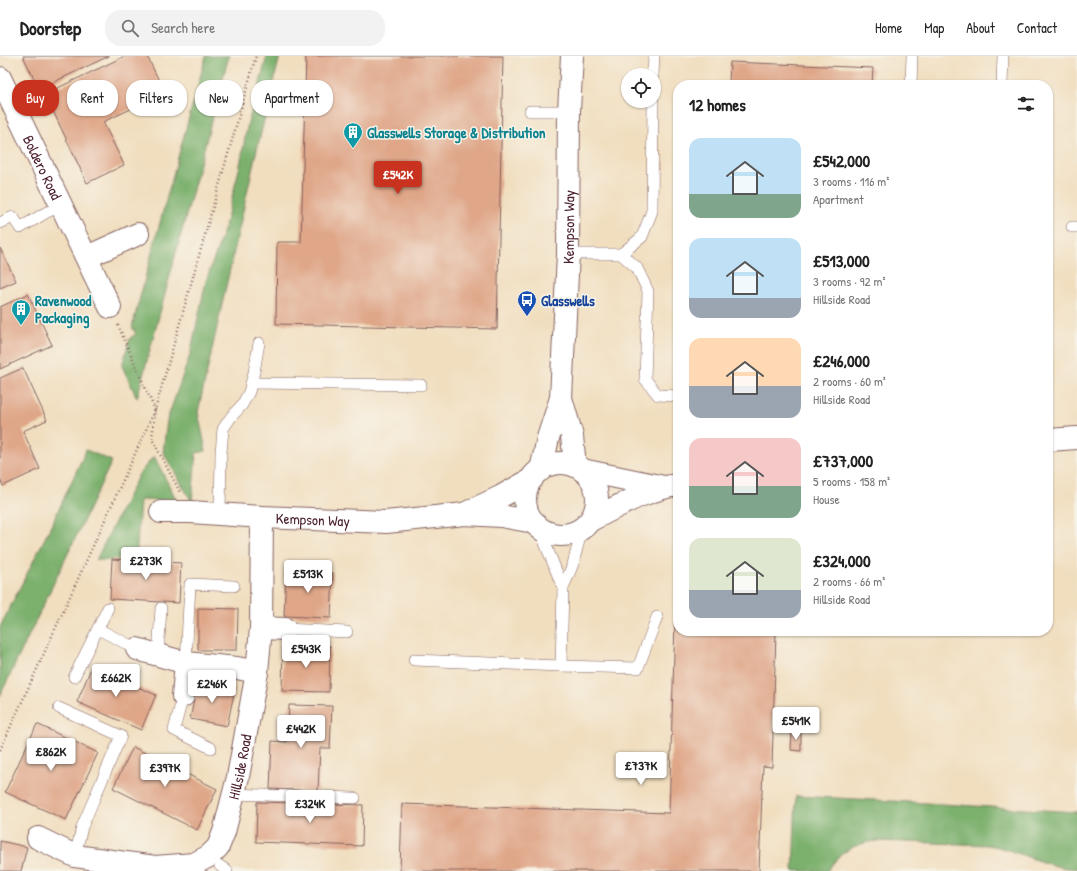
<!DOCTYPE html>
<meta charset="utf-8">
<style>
body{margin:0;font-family:"Patrick Hand",sans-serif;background:#f2f2f2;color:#222;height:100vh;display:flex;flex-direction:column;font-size:15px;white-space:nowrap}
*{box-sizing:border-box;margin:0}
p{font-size:13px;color:#767676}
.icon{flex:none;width:22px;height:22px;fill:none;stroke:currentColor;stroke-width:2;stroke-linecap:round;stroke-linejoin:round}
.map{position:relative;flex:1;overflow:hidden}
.drawer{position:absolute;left:673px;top:24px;width:380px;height:556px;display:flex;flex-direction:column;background:#fff;border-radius:16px;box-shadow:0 1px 3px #0004}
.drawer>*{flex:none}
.banner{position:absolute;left:12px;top:24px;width:380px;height:36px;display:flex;gap:8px}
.tools{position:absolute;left:621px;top:12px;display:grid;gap:8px}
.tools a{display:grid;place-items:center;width:40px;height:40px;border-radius:50%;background:#fff;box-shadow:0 1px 3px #0004;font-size:20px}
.price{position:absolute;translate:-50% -34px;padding:0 9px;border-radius:4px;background:#fff;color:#222;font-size:13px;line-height:26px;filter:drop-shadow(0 1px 2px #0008)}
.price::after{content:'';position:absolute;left:50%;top:24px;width:12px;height:9px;margin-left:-6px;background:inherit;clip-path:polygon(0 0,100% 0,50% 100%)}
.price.selected{background:#c8321e;color:#fff}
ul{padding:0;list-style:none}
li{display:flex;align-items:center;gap:12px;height:100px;padding:0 16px}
li span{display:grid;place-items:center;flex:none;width:112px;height:80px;border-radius:12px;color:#555}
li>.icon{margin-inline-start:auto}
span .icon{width:48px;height:48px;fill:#fffc;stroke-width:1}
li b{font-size:17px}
h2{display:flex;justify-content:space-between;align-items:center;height:48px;padding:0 16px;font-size:17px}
.pill{padding:0 14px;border-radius:16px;background:#fff;box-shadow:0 1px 3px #0004;font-size:14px;line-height:36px}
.pill.selected{background:#c8321e;color:#fff}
header{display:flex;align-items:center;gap:24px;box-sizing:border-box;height:56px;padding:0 20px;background:#fff;border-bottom:1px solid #e0e0e0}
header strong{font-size:19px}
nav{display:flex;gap:22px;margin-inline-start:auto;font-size:14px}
.search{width:280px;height:36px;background:#f2f2f2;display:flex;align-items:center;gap:10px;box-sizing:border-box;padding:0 14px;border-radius:16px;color:#767676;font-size:15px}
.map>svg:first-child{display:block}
.forest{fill:#7bb06d;stroke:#62684c}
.building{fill:#dfa688}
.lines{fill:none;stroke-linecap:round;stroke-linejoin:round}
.service-casing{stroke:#84625f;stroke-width:12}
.minor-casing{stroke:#84625f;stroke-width:24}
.tertiary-casing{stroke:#84625f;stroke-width:24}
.path{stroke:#84625f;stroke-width:2.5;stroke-dasharray:1 3;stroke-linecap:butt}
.service{stroke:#fff;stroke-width:11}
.minor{stroke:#fff;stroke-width:22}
.tertiary{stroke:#fff;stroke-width:22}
.labels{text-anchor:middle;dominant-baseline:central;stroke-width:3;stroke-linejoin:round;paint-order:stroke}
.culture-label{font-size:15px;font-weight:bold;fill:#0d838f;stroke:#f7f3e8;text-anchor:start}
.street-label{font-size:15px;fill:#4a1f2b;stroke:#f7f3e8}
.transit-label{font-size:15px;font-weight:bold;fill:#164399;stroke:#f7f3e8;text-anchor:start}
</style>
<header>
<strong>Doorstep</strong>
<div class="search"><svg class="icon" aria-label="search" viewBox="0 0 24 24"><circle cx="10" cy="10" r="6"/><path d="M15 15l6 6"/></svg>Search here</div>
<nav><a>Home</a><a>Map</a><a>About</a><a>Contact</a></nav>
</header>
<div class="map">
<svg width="1077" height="815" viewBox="0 0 1077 815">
<rect width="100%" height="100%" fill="#f7f3e8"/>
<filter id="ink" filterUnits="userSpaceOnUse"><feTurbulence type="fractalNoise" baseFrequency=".025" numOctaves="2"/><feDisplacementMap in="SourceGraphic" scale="8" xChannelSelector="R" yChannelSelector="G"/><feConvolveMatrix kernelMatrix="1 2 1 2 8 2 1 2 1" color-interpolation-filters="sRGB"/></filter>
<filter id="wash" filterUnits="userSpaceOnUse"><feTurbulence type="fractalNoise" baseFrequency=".012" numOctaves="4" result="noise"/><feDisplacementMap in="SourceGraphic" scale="16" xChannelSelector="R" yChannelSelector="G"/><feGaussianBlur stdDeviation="0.9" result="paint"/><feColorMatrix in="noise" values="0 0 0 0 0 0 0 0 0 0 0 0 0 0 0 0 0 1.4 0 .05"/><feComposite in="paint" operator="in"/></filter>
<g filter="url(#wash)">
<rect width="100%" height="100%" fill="#f1debf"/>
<g class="forest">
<path d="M206 0H229L137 342 122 310 130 282 136 278 132 271 162 159Z"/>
<path d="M267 0H280L256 97 198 356 206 395 196 397 192 446 163 396 167 364 190 299 206 225 224 174 240 109 248 66 256 42Z"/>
<path d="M86 394 112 405 0 640V571L53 466Z"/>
<path d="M154 400 177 445 140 444 136 505 96 504 139 418Z"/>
<path d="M796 740C890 744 983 751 1077 756V813C1045 812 1019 794 988 789L877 785C855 787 839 796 828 815H793Z"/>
</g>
<g id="blocks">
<g class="building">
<path d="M23 0H109L39 33Z"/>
<path d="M125 0H147L165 37 103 66 124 109 87 127 45 38Z"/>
<path d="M306 0H503L497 273 276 268 277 186H301Z"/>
<path d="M730 6 873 12 872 29H729Z"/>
<path d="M0 192 16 225 0 232Z"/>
<path d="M28 238 52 289 0 313V251Z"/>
<path d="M23 312 47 364 23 375 40 413 3 430 0 423V322Z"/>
<path d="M677 502H678V575H776L772 711 763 710 759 815H400L402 748 669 757Z"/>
<path d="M112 503 181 507 179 547 110 543Z"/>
<path d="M286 515 333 517 331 562 284 560Z"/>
<path d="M198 552 238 553 237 594H198Z"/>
<path d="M283 590H330L329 636 282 635Z"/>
<path d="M92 610 156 639 141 674 77 646Z"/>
<path d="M198 625 235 633 227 670 190 663Z"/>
<path d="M289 649 332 650 330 692H320L318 735 270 733 272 685 287 686Z"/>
<path d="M37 668 98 697 66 764 5 736Z"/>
<path d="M792 676H801V695L791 694Z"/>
<path d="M133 691 217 733 197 774 113 732Z"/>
<path d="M257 746 363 749 362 790 256 786Z"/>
<path d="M0 785 27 791 21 815H0Z"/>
</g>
</g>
</g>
<g filter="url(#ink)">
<use href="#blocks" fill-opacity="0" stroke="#84625f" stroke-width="1"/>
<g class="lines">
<g class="service-casing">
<g id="service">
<path d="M653 19 654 0"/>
<path d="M911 29 912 0"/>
<path d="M1002 29 1003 0"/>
<path d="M530 55H569"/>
<path d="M0 167 13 161 20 172 47 156 62 150"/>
<path d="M1072 171H1077"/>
<path d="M568 198H621L637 212 648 235 645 323 658 339 678 340"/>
<path d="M621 198 642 181 652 155 653 45"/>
<path d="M251 327 421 329"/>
<path d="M220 458 221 397 223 373 231 361 242 349 249 336 254 316 259 287"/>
<path d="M563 532 573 508 582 473"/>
<path d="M98 573 137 593"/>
<path d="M285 573 347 576"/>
<path d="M158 600 161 552"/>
<path d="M414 604 561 610 563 532 539 472"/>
<path d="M186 607 190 528 234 530"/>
<path d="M561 610 638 612 657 561"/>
<path d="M74 621 108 552"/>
<path d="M183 640 174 674 211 692"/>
<path d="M59 652 121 680 82 771 75 800"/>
<path d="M234 738 355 742"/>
<path d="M220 810 227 815"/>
</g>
</g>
<g class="minor-casing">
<g id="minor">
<path id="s1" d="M0 22 110 251"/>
<path d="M87 201 138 178"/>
<path id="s2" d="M161 456H191L262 461 386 466 465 458 501 460 534 466"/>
<path d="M466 457 500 441 532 423"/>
<path d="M261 572 285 573"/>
<path d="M137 593 186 607 237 612 257 616"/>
<path d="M183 640 186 607"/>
<path id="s3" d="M38 782 75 800 155 811 194 808 209 800 218 791 224 776 238 721 257 616 261 572 262 461"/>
</g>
</g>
<g class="tertiary-casing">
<g id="tertiary">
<path d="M561 342 572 380 575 410"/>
<path d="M1048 384 1077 382"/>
<circle cx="561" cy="443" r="36"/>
<path id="s4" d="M541 414 548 382 561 342 568 198 569 55 572 0"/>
<path d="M582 414 664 431"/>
<path d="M591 464C619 450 647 433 678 429"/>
</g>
</g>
<g class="path">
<path d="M118 269 155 354 152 383 180 436"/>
<path d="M0 694 155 354 256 0"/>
</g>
<use href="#service" class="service"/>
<use href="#minor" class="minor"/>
<use href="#tertiary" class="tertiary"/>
</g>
</g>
<defs>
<g id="building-pin" transform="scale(1)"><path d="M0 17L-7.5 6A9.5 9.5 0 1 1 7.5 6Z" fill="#0f9aa8" stroke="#f7f3e8"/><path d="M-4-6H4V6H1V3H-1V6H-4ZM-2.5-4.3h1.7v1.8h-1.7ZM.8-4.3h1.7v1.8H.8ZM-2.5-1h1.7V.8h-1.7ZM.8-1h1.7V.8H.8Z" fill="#fff"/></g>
<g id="bus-pin" transform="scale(1)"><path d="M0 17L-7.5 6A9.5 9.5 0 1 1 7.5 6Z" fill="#1a4fb4" stroke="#f7f3e8"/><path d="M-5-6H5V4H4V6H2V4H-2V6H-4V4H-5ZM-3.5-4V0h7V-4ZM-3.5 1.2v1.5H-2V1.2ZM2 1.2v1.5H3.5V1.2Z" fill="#fff"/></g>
</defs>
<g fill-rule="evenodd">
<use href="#building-pin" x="353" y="76"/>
<use href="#bus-pin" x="527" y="244"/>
<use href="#building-pin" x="21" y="253"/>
</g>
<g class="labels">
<g class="culture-label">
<text x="367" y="76">Glasswells Storage &amp; Distribution</text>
<text x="35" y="244">Ravenwood<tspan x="35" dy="17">Packaging</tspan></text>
</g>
<g class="street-label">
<text stroke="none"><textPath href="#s1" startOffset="99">Boldero Road</textPath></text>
<text stroke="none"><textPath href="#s4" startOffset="246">Kempson Way</textPath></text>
<text stroke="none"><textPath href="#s2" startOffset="152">Kempson Way</textPath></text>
<text stroke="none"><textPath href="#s3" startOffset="274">Hillside Road</textPath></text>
</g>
<g class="transit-label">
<text x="541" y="244">Glasswells</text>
</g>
</g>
</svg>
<div class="tools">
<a><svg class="icon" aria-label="locate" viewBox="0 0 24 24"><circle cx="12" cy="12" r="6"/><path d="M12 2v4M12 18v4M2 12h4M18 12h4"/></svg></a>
</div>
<b class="price selected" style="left:398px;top:139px">£542K</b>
<b class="price" style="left:146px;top:525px">£273K</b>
<b class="price" style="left:308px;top:538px">£513K</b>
<b class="price" style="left:306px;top:613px">£543K</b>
<b class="price" style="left:116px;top:642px">£662K</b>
<b class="price" style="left:212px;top:648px">£246K</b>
<b class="price" style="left:796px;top:685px">£541K</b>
<b class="price" style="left:301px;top:693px">£442K</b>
<b class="price" style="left:51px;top:716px">£862K</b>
<b class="price" style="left:641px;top:730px">£737K</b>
<b class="price" style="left:165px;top:732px">£397K</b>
<b class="price" style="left:310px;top:768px">£324K</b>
<div class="banner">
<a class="pill selected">Buy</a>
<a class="pill">Rent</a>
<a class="pill">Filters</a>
<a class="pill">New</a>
<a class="pill">Apartment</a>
</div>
<section class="drawer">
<h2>12 homes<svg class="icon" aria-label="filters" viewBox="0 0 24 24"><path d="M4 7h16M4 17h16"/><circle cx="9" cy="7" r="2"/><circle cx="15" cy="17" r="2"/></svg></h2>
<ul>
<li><span style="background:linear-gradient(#bfe0f5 70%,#7fa58c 0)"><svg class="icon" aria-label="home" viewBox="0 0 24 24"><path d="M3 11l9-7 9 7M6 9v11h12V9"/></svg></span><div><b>£542,000</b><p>3 rooms · 116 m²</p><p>Apartment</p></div></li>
<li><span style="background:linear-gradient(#bfe0f5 75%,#9aa5b1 0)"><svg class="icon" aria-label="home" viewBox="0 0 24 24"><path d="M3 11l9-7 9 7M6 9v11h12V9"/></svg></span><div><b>£513,000</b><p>3 rooms · 92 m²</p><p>Hillside Road</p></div></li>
<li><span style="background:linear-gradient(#ffd9b3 60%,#9aa5b1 0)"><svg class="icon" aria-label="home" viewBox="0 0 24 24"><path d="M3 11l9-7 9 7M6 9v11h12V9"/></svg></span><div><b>£246,000</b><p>2 rooms · 60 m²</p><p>Hillside Road</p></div></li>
<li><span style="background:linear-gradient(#f6c9c9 60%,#7fa58c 0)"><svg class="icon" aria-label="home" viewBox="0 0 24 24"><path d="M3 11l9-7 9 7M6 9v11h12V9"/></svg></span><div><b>£737,000</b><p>5 rooms · 158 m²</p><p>House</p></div></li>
<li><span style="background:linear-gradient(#dfe7d0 65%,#9aa5b1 0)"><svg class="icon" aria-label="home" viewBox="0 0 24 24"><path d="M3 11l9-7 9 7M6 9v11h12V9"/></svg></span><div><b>£324,000</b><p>2 rooms · 66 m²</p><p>Hillside Road</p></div></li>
</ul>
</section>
</div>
